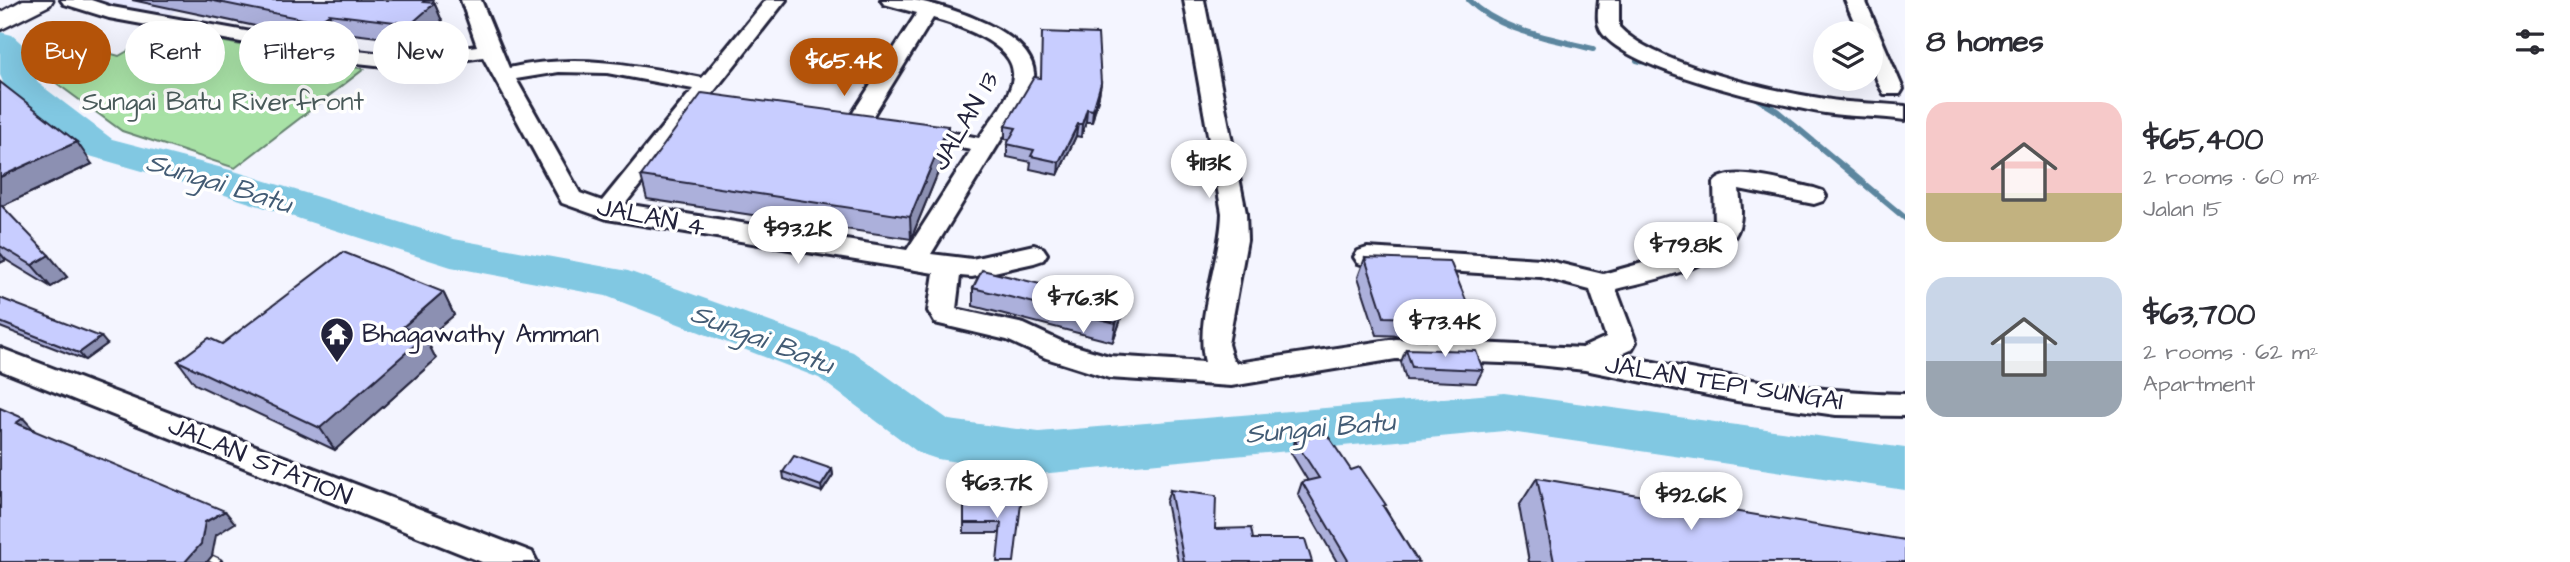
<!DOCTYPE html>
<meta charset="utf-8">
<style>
body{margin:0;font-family:"Architects Daughter",sans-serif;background:#f7f7f7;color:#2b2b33;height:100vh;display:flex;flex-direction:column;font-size:26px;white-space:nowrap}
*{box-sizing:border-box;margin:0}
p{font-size:23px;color:#7c7c81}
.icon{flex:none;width:38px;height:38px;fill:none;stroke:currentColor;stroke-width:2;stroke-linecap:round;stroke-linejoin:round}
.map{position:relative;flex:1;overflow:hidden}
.drawer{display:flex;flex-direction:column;background:#fff;width:665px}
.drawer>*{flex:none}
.hud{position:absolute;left:21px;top:21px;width:665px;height:63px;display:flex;gap:14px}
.controls{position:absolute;left:1813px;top:21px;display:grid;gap:14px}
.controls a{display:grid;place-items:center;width:70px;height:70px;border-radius:50%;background:#fff;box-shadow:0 7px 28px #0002;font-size:35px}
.price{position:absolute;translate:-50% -60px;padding:0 16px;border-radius:24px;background:#fff;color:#222;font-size:23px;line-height:46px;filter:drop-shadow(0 2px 4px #0008)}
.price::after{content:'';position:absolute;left:50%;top:42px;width:21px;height:16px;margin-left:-10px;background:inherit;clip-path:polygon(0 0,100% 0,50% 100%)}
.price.selected{background:#b45309;color:#fff}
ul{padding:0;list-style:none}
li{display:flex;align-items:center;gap:21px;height:175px;padding:0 21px}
li span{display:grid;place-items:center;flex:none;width:196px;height:140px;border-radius:21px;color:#555}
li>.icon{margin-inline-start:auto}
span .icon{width:84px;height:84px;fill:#fffc;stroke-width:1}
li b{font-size:30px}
h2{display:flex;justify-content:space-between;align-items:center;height:84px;padding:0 21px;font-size:30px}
.tag{padding:0 24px;border-radius:32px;background:#fff;box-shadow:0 7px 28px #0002;font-size:24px;line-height:63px}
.tag.selected{background:#b45309;color:#fff}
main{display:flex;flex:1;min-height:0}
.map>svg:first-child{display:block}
.built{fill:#e7e9ff}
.green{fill:#a8e1a6;stroke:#658270;stroke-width:2}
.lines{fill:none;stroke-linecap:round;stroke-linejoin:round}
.stream{stroke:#5b869f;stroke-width:6}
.river{fill:#81c8e2;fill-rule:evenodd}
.minor-casing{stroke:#22223b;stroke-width:6}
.major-casing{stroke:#22223b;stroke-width:5}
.minor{fill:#fff;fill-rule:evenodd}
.major{fill:#fff;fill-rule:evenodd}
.rail-casing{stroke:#22223b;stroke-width:9}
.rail{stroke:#fff;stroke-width:6;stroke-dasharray:18;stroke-linecap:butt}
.wall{fill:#acb0db;stroke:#22223b;stroke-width:2}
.shaded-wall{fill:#8c90b2;stroke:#22223b;stroke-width:2}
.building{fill:#c8cdff;stroke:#22223b;stroke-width:2}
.labels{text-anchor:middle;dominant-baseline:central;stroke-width:7;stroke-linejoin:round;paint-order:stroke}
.park-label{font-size:26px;fill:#4a5b5b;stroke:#fff}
.street-label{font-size:26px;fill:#22223b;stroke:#fff}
.poi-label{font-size:26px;fill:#22223b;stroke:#fff;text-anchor:start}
.water-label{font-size:28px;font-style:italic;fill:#435c75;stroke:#fff}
</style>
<main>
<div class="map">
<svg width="1905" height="562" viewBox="0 0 1905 562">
<rect width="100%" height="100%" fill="#f4f5ff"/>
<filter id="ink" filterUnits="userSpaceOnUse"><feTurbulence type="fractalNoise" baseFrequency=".0143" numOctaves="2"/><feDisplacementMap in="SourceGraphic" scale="14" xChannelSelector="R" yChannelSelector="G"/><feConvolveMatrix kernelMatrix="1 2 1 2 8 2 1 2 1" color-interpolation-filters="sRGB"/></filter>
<g filter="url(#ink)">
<path class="built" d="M92 0H193L167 16Z"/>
<path class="green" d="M164 30 364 69 235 168 122 131 48 77 37 40 46 36 119 56Z"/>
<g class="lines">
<g class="stream">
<path d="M1469 0C1500 32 1552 38 1593 49"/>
<path d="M1637 60 1656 65"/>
<path d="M1748 93 1777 111 1905 218"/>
</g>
<path class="river" d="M0 32 12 35 21 43 38 83 112 139 234 171 454 239 628 271 853 352 949 420 1039 432 1504 393 1905 448V490L1504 431 1039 474 937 459 919 453 819 378 606 296 451 267 206 189 86 155 9 96 0 75Z"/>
<g class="minor-casing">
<g id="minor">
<path d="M61 0H91L112 7 357 51 403 56 477 46 461 0H481L509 68C576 53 636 65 702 78L766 0H786L625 204 907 250 971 150 905 137 902 132 913 125 979 138C990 120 1012 97 1013 76 1016 44 957 25 933 18L866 127H850L847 122 917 13 884 4 881 0C892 0 904 0 914 0 949 7 1031 31 1034 73 1035 80 1031 88 1029 94L931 254 972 259 1034 245 1043 248 1047 254 1043 260 1034 263 972 277 960 276 956 309 1024 324 1065 343 1109 356 1205 362C1194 321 1221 260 1222 213L1184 0H1204L1246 213 1247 240 1228 344 1232 358 1237 363 1396 339 1582 348 1606 337 1590 290 1541 277 1367 266 1358 263 1354 257 1358 251 1367 248 1541 259 1603 274 1675 254 1704 239 1715 224 1714 183C1727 163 1792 184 1814 188L1823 191 1826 196 1823 201 1814 204 1739 189C1740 201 1743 214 1739 227 1726 267 1652 280 1616 289L1636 342 1632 349 1619 355C1717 375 1804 392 1905 394V416L1836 415 1737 401 1585 370 1528 364 1396 359 1231 386 1109 378 1046 358 1007 340 935 323 928 311 934 273 607 219 562 203 483 57 403 68 357 63 109 18 64 4ZM559 72 607 73 693 89 602 201 580 193 516 79Z"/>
<path d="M1599 0H1619V27C1655 65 1772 91 1825 99 1851 104 1878 103 1905 106V120C1878 116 1851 117 1825 113 1779 105 1624 70 1601 31 1596 22 1598 11 1599 0Z"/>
<path d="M1845 0H1865L1903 89 1900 94H1884C1872 75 1871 55 1871 33H1859Z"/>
<path d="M0 348 532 552 537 562H482L0 370Z"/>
</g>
</g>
<g class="major-casing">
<path id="major" d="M23 0H53L50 5 0 30V13Z"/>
</g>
<use href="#minor" class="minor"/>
<use href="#major" class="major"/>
<g class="rail-casing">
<path id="rail" d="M210 558 219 562"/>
</g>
<use href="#rail" class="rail"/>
</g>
<g class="wall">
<path d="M132 0H433L442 21 418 42 337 32 326 41Z"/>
<path d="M0 82 92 164 2 206 67 277 51 287 6 260 0 263Z"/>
<path d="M1101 83 1099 95 1092 122H1086L1081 137 1076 136 1058 175 1030 169 1031 162 1007 157V144L1010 140 1005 139V126Z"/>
<path d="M948 126V148L911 239 647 199 641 176Z"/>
<path d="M1365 258 1474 320 1464 338 1377 335 1358 277Z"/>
<path d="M973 288 1123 304 1120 322 1113 342 973 306Z"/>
<path d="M443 292 454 315 426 339 436 359 335 450 195 384 178 361 222 344Z"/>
<path d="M0 298 107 344 85 360 0 327Z"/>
<path d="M1406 349 1483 370 1476 383 1406 380 1401 362Z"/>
<path d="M1295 441 1351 470 1385 508 1418 562H1337L1298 494 1302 482 1308 481 1291 453Z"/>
<path d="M832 469 833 475 822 492 784 479 783 472Z"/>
<path d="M1537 478 1905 562H1529L1519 506Z"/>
<path d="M1170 490 1215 529 1253 539 1312 562H1178L1166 502Z"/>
<path d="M1022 495 1000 533H964V498Z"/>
</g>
<g class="shaded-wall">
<path d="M425 0H433L442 21 418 42 411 24Z"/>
<path d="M329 14 337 32 326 41 317 22Z"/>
<path d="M1101 83 1099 95 1092 122 1093 110Z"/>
<path d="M1087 109 1086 122 1081 137 1082 124Z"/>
<path d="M1078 124 1076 136 1058 175 1059 162Z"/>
<path d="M948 126V148L911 239 910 217Z"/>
<path d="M77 142 92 164 0 207V177Z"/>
<path d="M0 253 6 260 0 263Z"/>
<path d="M49 255 67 277 51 287 32 265Z"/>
<path d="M443 292 454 315 426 339 436 359 335 450 320 428 403 327Z"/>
<path d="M1123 304 1120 322 1113 342 1116 323Z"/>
<path d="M101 337 107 344 85 360 79 353Z"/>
<path d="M23 418 35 431 16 423Z"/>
<path d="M832 469 833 475 822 492 821 486Z"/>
<path d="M225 511 235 523 216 535 212 556 207 562H185L205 522Z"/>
</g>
<g class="building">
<path d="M209 0H425L423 2 435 3 411 24 329 14 317 22Z"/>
<path d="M1042 32 1098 34 1101 83 1093 110 1087 109 1082 124H1078L1059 162 1031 156 1034 150 1007 144 1016 128 1005 126 1034 77 1041 78Z"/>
<path d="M0 82 77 142 0 177Z"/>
<path d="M702 93 948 126 910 217 641 176Z"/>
<path d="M0 204 49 255 32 265 0 246Z"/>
<path d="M343 252 443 292 403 327 425 336 320 428 178 361 209 338 222 344Z"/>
<path d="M1365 258 1450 261 1474 320 1384 317Z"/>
<path d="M982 270 1123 304 1116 323 973 288Z"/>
<path d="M0 298 101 337 79 353 0 322Z"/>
<path d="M1406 349 1476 351 1483 370 1412 367Z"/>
<path d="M0 408 23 418 16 423 225 511 205 522 201 544 185 562H0Z"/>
<path d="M1326 433 1351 470 1360 467 1386 505 1383 506 1418 562H1349L1302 482 1319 478 1295 441Z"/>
<path d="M794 456 832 469 821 486 783 472Z"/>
<path d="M1537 478 1905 540V562H1554Z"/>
<path d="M1170 490 1216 496 1215 529 1251 528 1253 539H1305L1312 562H1184Z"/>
<path d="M1022 495 1014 562H997L1001 523H964V498Z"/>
</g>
</g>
<defs>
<g id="temple-pin" transform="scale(1.75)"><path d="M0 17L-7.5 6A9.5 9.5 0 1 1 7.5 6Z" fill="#22223b" stroke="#fff"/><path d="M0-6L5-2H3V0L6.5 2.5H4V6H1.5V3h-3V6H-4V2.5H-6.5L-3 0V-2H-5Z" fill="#fff"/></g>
</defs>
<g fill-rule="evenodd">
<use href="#temple-pin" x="337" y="334"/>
</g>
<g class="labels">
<g class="park-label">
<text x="223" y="102">Sungai Batu Riverfront</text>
</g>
<g class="street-label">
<text transform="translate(965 121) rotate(-60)">JALAN 13</text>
<text transform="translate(651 217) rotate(11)">JALAN 4</text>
<text transform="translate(1724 383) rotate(9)">JALAN TEPI SUNGAI</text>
<text transform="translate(260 461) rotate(22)">JALAN STATION</text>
</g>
<g class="poi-label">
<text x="362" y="334">Bhagawathy Amman</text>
</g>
<g class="water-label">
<text transform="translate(219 183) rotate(17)">Sungai Batu</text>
<text transform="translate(762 339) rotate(21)">Sungai Batu</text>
<text transform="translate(1320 428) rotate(-5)">Sungai Batu</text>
</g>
</g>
</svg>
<div class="controls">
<a><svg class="icon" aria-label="layers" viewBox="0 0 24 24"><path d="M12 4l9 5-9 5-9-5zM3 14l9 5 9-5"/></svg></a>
</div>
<b class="price selected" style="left:844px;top:98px">$65.4K</b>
<b class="price" style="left:1209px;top:200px">$113K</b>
<b class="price" style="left:798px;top:266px">$93.2K</b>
<b class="price" style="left:1686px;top:282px">$79.8K</b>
<b class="price" style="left:1083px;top:335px">$76.3K</b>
<b class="price" style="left:1445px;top:359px">$73.4K</b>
<b class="price" style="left:997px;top:520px">$63.7K</b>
<b class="price" style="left:1691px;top:532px">$92.6K</b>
<div class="hud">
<a class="tag selected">Buy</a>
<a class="tag">Rent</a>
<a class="tag">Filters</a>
<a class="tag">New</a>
</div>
</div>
<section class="drawer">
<h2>8 homes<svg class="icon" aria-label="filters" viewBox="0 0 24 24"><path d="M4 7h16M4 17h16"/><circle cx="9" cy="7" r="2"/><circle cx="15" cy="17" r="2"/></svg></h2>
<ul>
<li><span style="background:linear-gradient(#f6c9c9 65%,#c2b280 0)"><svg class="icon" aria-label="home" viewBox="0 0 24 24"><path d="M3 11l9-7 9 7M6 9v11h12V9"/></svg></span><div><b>$65,400</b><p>2 rooms · 60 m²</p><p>Jalan 15</p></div></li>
<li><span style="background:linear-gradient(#c9d6e8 60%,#9aa5b1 0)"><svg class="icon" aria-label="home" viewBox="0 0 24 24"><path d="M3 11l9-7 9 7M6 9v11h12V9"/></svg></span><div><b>$63,700</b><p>2 rooms · 62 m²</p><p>Apartment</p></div></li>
</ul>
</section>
</main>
